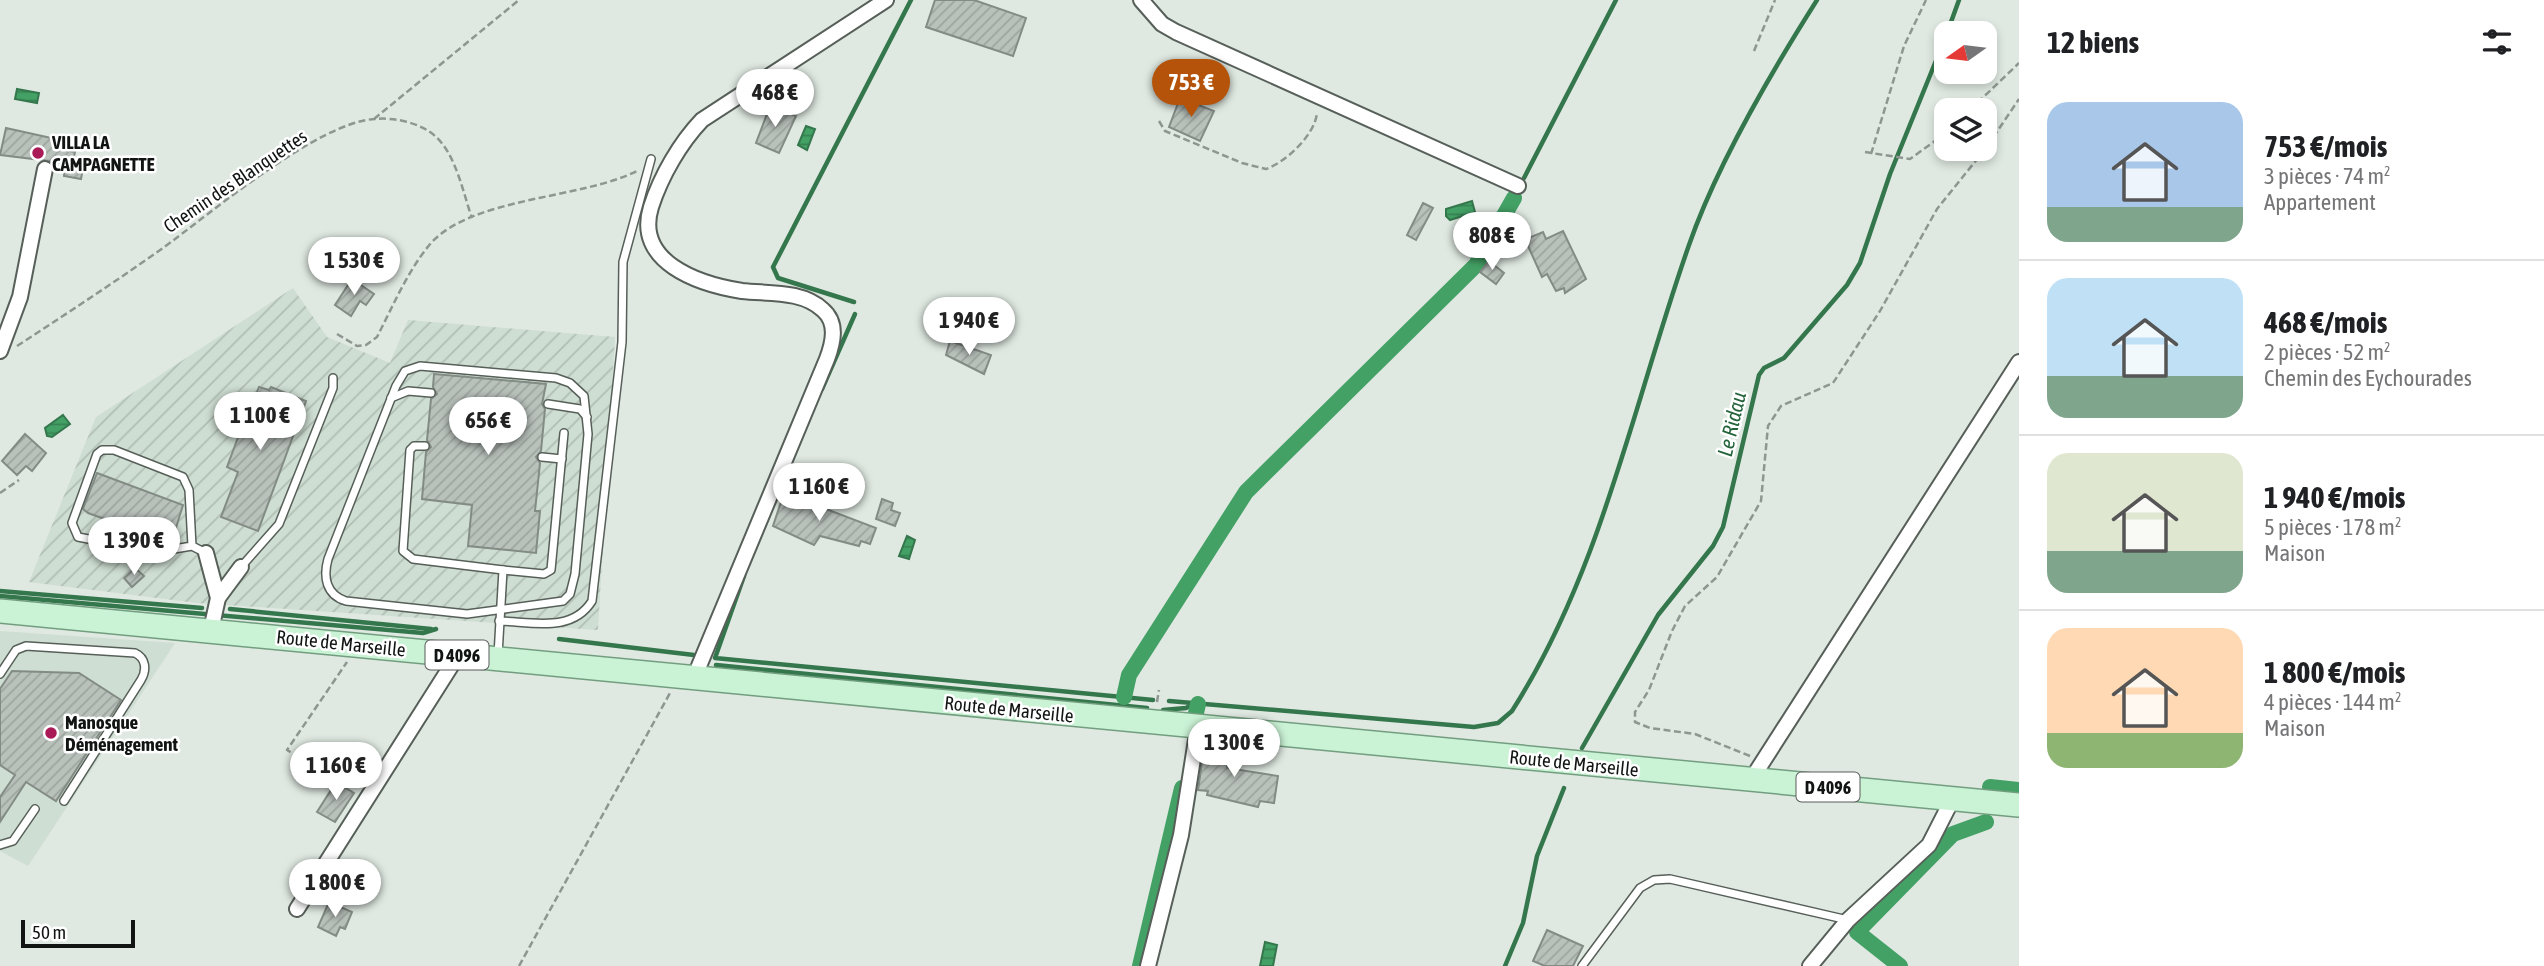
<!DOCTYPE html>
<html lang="fr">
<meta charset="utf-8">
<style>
body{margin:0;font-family:"Asap Condensed",sans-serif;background:#f6f6f6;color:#202124;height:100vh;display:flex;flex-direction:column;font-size:26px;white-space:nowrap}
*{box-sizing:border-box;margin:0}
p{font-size:23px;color:#757577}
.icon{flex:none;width:38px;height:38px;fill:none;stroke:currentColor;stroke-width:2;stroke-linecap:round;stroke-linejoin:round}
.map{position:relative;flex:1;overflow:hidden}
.side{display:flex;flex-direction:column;background:#fff;width:525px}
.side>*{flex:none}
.needle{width:46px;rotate:256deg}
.controls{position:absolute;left:1934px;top:21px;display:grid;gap:14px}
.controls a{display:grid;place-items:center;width:63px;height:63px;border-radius:14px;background:#fff;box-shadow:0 4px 10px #0003;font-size:35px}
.scale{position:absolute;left:21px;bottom:18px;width:114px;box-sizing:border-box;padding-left:7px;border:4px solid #111412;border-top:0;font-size:19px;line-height:24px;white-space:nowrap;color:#111412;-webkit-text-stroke:5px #fff;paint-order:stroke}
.price{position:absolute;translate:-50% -60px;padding:0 16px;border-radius:24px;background:#fff;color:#222;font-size:23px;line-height:46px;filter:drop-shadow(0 2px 4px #0008)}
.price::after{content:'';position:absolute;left:50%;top:42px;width:21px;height:16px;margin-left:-10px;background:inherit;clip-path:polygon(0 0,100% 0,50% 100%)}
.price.on{background:#b45309;color:#fff}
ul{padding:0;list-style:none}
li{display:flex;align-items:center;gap:21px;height:175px;padding:0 28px}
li+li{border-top:2px solid #e0e0e0}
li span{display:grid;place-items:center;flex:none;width:196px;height:140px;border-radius:21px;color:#555}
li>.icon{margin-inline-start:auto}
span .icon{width:84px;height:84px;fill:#fffc;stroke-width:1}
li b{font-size:30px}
h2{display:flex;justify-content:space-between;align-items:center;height:84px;padding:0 28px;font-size:30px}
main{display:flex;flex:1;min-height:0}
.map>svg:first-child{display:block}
.built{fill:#ceded2}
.industrial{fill:url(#industrial-furrows)}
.water{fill:url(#water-rules);stroke:#34774c;stroke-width:2}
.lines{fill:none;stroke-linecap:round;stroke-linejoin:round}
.stream{stroke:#34774c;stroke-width:4.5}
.canal{stroke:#43a165;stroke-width:16}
.building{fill:url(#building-hatch);stroke:#838b85;stroke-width:2}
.service-casing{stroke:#575f59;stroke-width:10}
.minor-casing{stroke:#575f59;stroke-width:18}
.primary-casing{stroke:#729e7f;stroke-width:26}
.path{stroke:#8f9691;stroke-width:2.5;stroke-dasharray:7 3.5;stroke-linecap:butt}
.service{stroke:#fff;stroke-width:7}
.minor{stroke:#fff;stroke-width:14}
.primary{stroke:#caf2d5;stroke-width:23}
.poi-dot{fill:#a91a56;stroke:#fff;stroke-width:2.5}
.labels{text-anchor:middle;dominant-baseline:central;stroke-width:5;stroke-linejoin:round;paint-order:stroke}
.shield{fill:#fff;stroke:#585a59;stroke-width:2}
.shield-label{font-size:18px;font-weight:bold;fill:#111412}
.poi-label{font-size:19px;font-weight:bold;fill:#111412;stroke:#fff;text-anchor:start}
.street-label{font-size:19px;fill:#111412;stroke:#fff}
.water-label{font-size:21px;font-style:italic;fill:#23643b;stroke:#fff}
</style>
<main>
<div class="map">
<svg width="2019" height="966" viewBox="0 0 2019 966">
<defs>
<pattern id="industrial-furrows" width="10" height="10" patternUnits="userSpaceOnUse" patternTransform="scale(1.75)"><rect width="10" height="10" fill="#ceded2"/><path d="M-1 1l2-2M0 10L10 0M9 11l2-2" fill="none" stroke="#b0beb3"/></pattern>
<pattern id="water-rules" width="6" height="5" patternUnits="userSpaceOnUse" patternTransform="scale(1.75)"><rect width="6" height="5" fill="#43a165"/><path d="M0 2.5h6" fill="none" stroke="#378252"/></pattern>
<pattern id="building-hatch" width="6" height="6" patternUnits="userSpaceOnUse" patternTransform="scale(1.75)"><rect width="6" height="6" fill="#b9c1bb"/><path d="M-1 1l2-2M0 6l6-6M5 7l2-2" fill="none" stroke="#9ea5a0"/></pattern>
</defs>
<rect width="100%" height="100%" fill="#dfe8e1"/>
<path class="built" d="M0 631 175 643 28 866 0 851Z"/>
<path class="industrial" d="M293 288 327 337 390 363 408 320 615 337 598 630 197 603 29 582 96 417Z"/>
<g class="water">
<path d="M17 89 39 93 37 103 15 99Z"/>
<path d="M806 126 815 129 807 150 798 145Z"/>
<path d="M1472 201 1475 212 1450 220 1446 216V209Z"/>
<path d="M63 415 70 424 52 437 47 436 45 428Z"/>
<path d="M907 536 915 540 909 559 899 556Z"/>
<path d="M1265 942 1277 945 1273 966H1260Z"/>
</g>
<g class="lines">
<g class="stream">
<path d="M1947 33 1959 0"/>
<path d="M1524 178 1616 0"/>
<path d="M854 302 778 278 773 267 911 0"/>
<path d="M822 389 855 314"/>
<path d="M744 576 715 658 1153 700"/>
<path d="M0 591 202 608"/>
<path d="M0 596 423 633 436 629"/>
<path d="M230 609 431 629"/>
<path d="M559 639 694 655"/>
<path d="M716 665 1147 708"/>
<path d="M1169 701 1474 727 1498 723 1512 711C1602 570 1634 401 1689 245 1716 167 1772 71 1817 0"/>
<path d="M1163 710 1186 708 1193 704"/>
<path d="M1582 748 1658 615 1713 546 1723 527 1759 375 1764 368 1784 358 1847 285 1860 263 1890 174 1946 36"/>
<path d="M1505 966 1523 923 1537 856 1564 788"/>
</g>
<g class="canal">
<path d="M1124 697 1129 675 1246 492 1476 265 1514 198"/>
<path d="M1196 713 1198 704"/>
<path d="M1990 787 2019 790"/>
<path d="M1140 966 1182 788"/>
<path d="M1900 966 1857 932 1953 834 1986 822"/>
</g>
</g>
<g class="building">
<path d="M935 0H974L1026 18 1013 56 926 27Z"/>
<path d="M1180 98 1214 111 1200 141 1169 127Z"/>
<path d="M770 106 796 116 779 153 756 143Z"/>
<path d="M6 128 65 141V150L75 152 72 164 83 168 81 179 64 176 65 163 0 155Z"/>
<path d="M1423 203 1433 208 1416 240 1407 235Z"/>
<path d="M1563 231 1586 279 1565 293 1564 288 1556 291 1547 274 1542 277 1528 246 1531 237 1543 232 1546 239Z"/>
<path d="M1489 261 1504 273 1496 284 1480 272Z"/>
<path d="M352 279 374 294 366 305 360 301 351 316 335 305Z"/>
<path d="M950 341 991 355 984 374 946 355Z"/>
<path d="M434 374 546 384 542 404 545 409 541 451 536 457 540 463 535 511H540L536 553 468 546 472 505 422 499 426 452 431 447 427 440 431 399 437 394 433 387Z"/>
<path d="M259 387 269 390 271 387 306 401 258 531 221 517 238 472 227 467 240 432 230 429 243 393 255 397Z"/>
<path d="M25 434 46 453 32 471 26 466 17 475 2 461Z"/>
<path d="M97 473 183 505 175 531 159 526 155 537 88 513 83 509Z"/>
<path d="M784 493 876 528 870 544 861 541 859 546 820 536 814 545 773 526Z"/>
<path d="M882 499 893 503 891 510 900 513 895 526 876 519Z"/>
<path d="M135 568 144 576 132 587 124 578Z"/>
<path d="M12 671 79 673 121 700 56 801 26 782 0 822V797L15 775 0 765V689Z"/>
<path d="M1205 742 1229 746 1227 768 1278 776 1274 803 1260 801 1258 807 1207 795 1208 791 1198 790Z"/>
<path d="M336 782 354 793 335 822 317 812Z"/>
<path d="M329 902 352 912 345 929 340 927 336 936 318 927Z"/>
<path d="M1547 930 1583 946 1573 966H1545L1533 961Z"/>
</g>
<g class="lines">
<g class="service-casing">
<g id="service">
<path d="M420 366 556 378 570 383 584 396 588 434 575 574 570 594 563 601 467 614 346 601C326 595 323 577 328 559L396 386 405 371Z"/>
<path d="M391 398 408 391 431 393"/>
<path d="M548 404 580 409 587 417"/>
<path d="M425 446H414L410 450 403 551 413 559 503 570 498 655"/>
<path d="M542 457 562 459"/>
<path d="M192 546 156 552 78 537 72 523 97 454 102 450H114L183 477 189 490 192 546 206 553"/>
<path d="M241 567 279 524 333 388V378"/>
<path d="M503 570 544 574 551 570 564 433"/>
<path d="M499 621C533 622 572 633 592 601L622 342 623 262 651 159"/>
<path d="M0 674 16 650 26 646 135 653C146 658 147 670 141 680L64 801"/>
<path d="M0 845 13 841 35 809"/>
<path d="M1582 966 1640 888 1654 880 1670 879 1848 920"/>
</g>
</g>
<g class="minor-casing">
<g id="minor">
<path d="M1141 0 1162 24 1176 32 1518 186"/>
<path d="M0 351 20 297 45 169"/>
<path d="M206 553 218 598 211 630"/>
<path d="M218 598 241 567"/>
<path d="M694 678 827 359C833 343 838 323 823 310 802 290 768 294 742 291 698 284 634 262 651 207 661 176 680 143 702 120L886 0"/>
<path d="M1751 780 2019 362"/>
<path d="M297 909 458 655"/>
<path d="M1148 966 1181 835 1198 727"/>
<path d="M1810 966 1848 920 1929 845 1953 798"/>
</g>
</g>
<g class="primary-casing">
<path id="primary" d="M0 611 2019 805"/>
</g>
<g class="path">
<path d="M1754 51 1775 0"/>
<path d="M1970 110 2019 63"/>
<path d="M374 119 519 0"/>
<path d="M1159 121 1165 131 1242 163 1266 169C1286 162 1316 134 1317 112"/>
<path d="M1865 152 1910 159 1946 133"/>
<path d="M1871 154 1904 46 1926 0"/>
<path d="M337 334 357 346 366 345 377 337C393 306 408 270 431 243 473 197 581 199 637 171"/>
<path d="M17 346C66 314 115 282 163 248 211 213 318 122 375 119 394 117 421 123 435 136 456 154 463 193 472 218"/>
<path d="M0 493 19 480"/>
<path d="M1157 702 1159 690"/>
<path d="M1750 756 1695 734 1650 728 1635 722V712L1649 690 1672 631 1685 606 1717 577 1761 501 1768 426 1781 406 1833 383 1880 311 1937 209 1986 148 2019 99"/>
<path d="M327 773 287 750 347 662"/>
<path d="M519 966 670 693"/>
</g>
<use href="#service" class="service"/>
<use href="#minor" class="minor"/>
<use href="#primary" class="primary"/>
</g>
<g class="poi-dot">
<circle cx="38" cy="153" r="7"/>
<circle cx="51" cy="733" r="7"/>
</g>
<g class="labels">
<g class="shield">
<rect x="425.5" y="640.5" width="63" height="29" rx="5"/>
<rect x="1796.5" y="772.5" width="63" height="29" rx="5"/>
</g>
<g class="shield-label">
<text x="457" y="655">D 4096</text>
<text x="1828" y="787">D 4096</text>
</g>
<g class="poi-label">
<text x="52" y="142">VILLA LA<tspan x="52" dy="22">CAMPAGNETTE</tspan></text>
<text x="65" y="722">Manosque<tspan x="65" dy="22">Déménagement</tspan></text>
</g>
<g class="street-label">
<text transform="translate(235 181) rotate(-34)">Chemin des Blanquettes</text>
<text transform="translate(341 643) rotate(6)">Route de Marseille</text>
<text transform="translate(1009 709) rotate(6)">Route de Marseille</text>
<text transform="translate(1574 763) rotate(6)">Route de Marseille</text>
</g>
<g class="water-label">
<text transform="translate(1731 424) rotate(-77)">Le Ridau</text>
</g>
</g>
</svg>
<div class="controls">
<a><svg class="needle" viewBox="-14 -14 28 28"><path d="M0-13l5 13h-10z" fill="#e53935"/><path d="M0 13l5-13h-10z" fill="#757577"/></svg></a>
<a><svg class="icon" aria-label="layers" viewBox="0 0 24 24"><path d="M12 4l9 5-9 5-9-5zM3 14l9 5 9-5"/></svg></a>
</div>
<div class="scale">50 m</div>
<b class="price on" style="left:1191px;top:119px">753 €</b>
<b class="price" style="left:775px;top:129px">468 €</b>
<b class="price" style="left:1492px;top:272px">808 €</b>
<b class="price" style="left:354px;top:297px">1 530 €</b>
<b class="price" style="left:969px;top:357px">1 940 €</b>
<b class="price" style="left:260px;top:452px">1 100 €</b>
<b class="price" style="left:488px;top:457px">656 €</b>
<b class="price" style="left:819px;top:523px">1 160 €</b>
<b class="price" style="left:134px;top:577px">1 390 €</b>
<b class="price" style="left:1234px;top:779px">1 300 €</b>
<b class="price" style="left:336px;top:802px">1 160 €</b>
<b class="price" style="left:335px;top:919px">1 800 €</b>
</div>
<section class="side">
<h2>12 biens<svg class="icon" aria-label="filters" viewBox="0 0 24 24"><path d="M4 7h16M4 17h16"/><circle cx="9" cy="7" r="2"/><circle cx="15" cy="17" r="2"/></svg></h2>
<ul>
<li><span style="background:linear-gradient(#a9c7e8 75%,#7fa58c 0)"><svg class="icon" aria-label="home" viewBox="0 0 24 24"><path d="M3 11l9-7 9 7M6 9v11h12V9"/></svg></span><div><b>753 €/mois</b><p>3 pièces · 74 m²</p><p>Appartement</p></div></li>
<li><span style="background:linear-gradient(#bfe0f5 70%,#7fa58c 0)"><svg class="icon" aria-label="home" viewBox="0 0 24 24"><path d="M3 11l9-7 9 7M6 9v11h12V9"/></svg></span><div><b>468 €/mois</b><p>2 pièces · 52 m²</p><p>Chemin des Eychourades</p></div></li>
<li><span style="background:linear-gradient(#dfe7d0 70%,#7fa58c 0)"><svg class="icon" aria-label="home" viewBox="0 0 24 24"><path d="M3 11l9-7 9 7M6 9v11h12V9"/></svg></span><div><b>1 940 €/mois</b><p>5 pièces · 178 m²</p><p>Maison</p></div></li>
<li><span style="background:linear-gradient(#ffd9b3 75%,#8fb573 0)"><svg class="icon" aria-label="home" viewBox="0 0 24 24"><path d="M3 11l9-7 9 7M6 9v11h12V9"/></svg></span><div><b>1 800 €/mois</b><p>4 pièces · 144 m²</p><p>Maison</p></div></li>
</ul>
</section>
</main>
